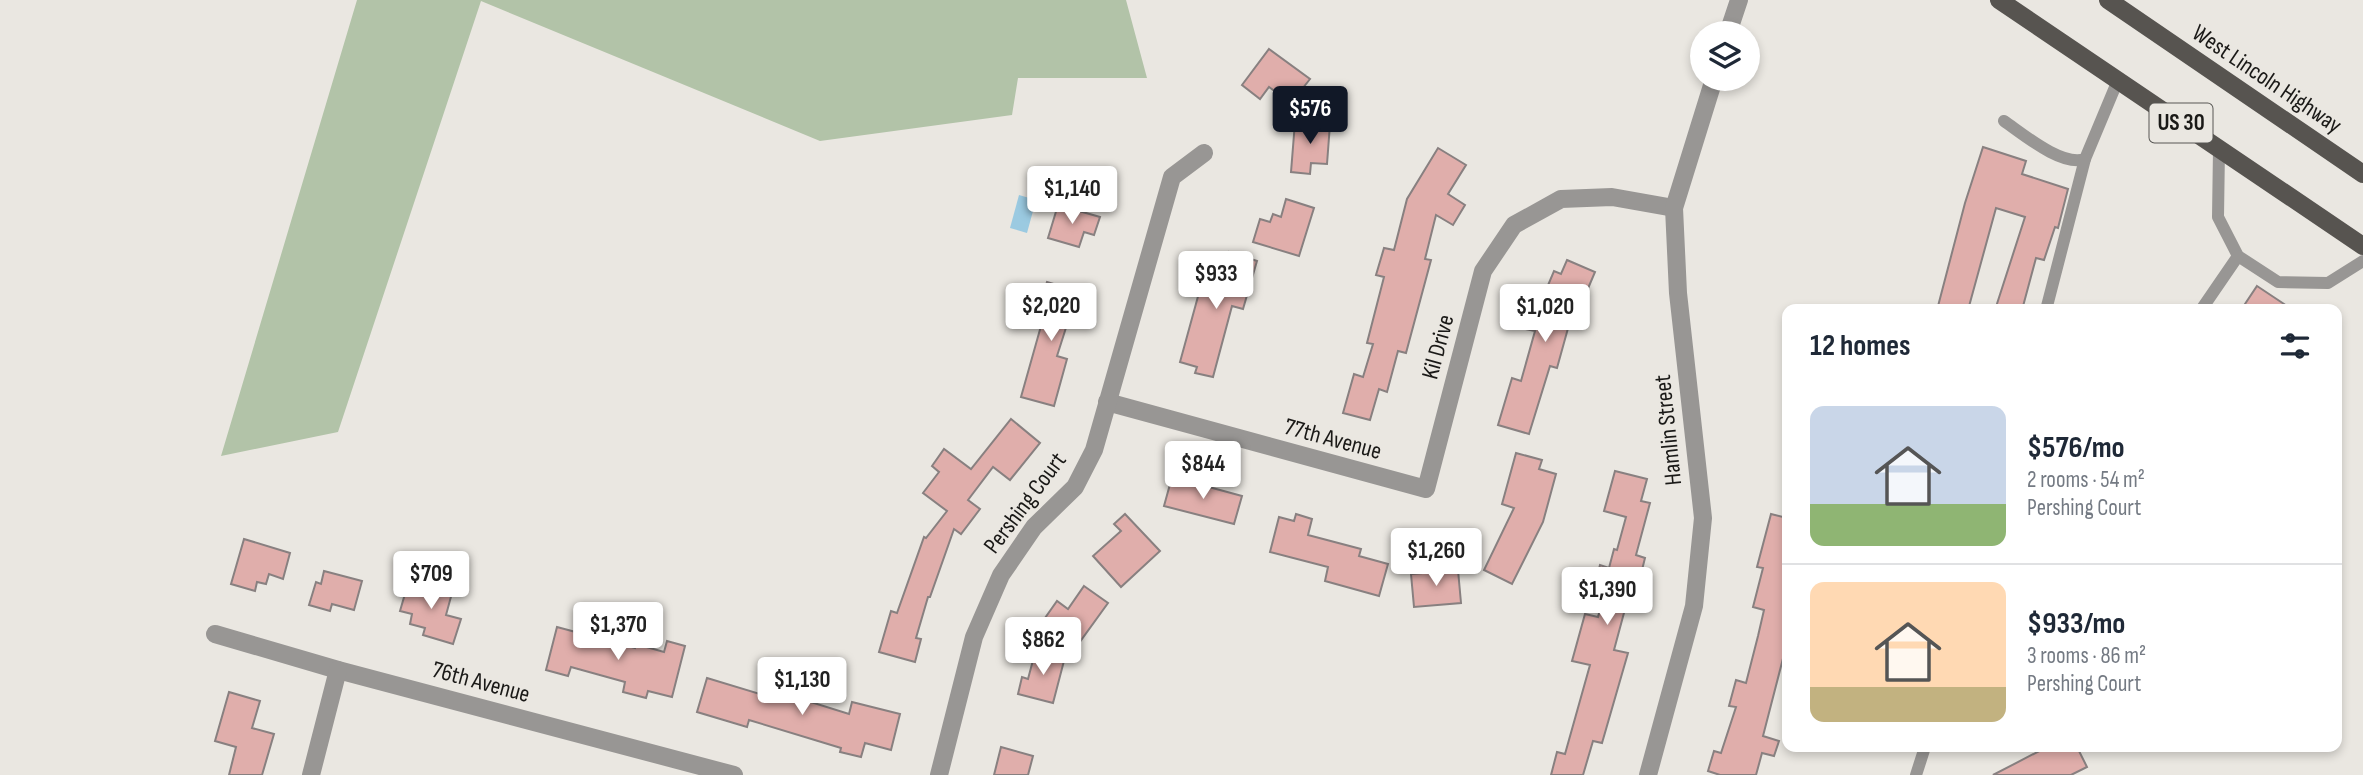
<!DOCTYPE html>
<meta charset="utf-8">
<style>
body{margin:0;font-family:"Sofia Sans Condensed",sans-serif;background:#f2f2f3;color:#1f2937;height:100vh;display:flex;flex-direction:column;font-size:26px;white-space:nowrap}
*{box-sizing:border-box;margin:0}
p{font-size:23px;color:#747a83}
.icon{flex:none;width:38px;height:38px;fill:none;stroke:currentColor;stroke-width:2;stroke-linecap:round;stroke-linejoin:round}
.map{position:relative;flex:1;overflow:hidden}
.details{position:absolute;left:1782px;top:304px;width:560px;height:448px;display:flex;flex-direction:column;background:#fff;border-radius:14px;box-shadow:0 4px 10px #0003}
.details>*{flex:none}
.tools{position:absolute;left:1690px;top:21px;display:grid;gap:14px}
.tools a{display:grid;place-items:center;width:70px;height:70px;border-radius:50%;background:#fff;box-shadow:0 4px 10px #0003;font-size:35px}
.price{position:absolute;translate:-50% -60px;padding:0 16px;border-radius:7px;background:#fff;color:#222;font-size:23px;line-height:46px;filter:drop-shadow(0 2px 4px #0008)}
.price::after{content:'';position:absolute;left:50%;top:42px;width:21px;height:16px;margin-left:-10px;background:inherit;clip-path:polygon(0 0,100% 0,50% 100%)}
.price.selected{background:#111827;color:#fff}
ul{padding:0;list-style:none}
li{display:flex;align-items:center;gap:21px;height:175px;padding:0 28px}
li+li{border-top:2px solid #e0e1e3}
li span{display:grid;place-items:center;flex:none;width:196px;height:140px;border-radius:14px;color:#555}
li>.icon{margin-inline-start:auto}
span .icon{width:84px;height:84px;fill:#fffc;stroke-width:1}
li b{font-size:30px}
h2{display:flex;justify-content:space-between;align-items:center;height:84px;padding:0 28px;font-size:30px}
.map>svg:first-child{display:block}
.green{fill:#b2c3a8}
.water{fill:#9bcae1}
.building{fill:#e0aeab;stroke:#888080;stroke-width:2}
.lines{fill:none;stroke-linecap:round;stroke-linejoin:round}
.service{stroke:#989694;stroke-width:12}
.minor{stroke:#989694;stroke-width:18}
.primary{stroke:#575450;stroke-width:18}
.labels{text-anchor:middle;dominant-baseline:central;stroke-width:6;stroke-linejoin:round;paint-order:stroke}
.shield{fill:#eae7e1;stroke:#585754;stroke-width:2}
.shield-label{font-size:23px;font-weight:bold;fill:#1a1917}
.street-label{font-size:24px;fill:#1a1917;stroke:#eae7e1}
</style>
<div class="map">
<svg width="2363" height="775" viewBox="0 0 2363 775">
<rect width="100%" height="100%" fill="#eae7e1"/>
<path class="green" d="M357 0H1126L1147 78H1018L1012 115 820 141 481 1 338 432 221 456Z"/>
<path class="water" d="M1019 195 1036 200 1027 233 1010 228Z"/>
<g class="building">
<path d="M1269 49 1310 79 1291 103 1269 87 1260 99 1242 85Z"/>
<path d="M1295 122 1330 124 1327 164 1311 163 1310 174 1291 172Z"/>
<path d="M1983 147 2026 161 2022 174 2068 189 2058 228 2055 227 2044 260 2036 258 2022 310H1995L2025 217 1996 208 1968 310H1937L1965 203Z"/>
<path d="M1438 148 1466 165 1448 194 1465 205 1453 225 1436 215 1425 259 1431 260 1406 353 1398 351 1387 392 1379 389 1370 420 1343 413 1354 374 1363 377 1373 344 1367 343 1384 277 1376 275 1384 248 1394 250 1407 199Z"/>
<path d="M1286 199 1314 208 1299 256 1253 242 1260 219 1270 222 1273 214 1281 217Z"/>
<path d="M1058 205 1100 217 1094 235 1084 232 1079 247 1048 238Z"/>
<path d="M1229 252 1257 261 1243 309 1232 306 1213 377 1195 373 1197 367 1180 362 1205 271 1211 272 1213 263 1225 266Z"/>
<path d="M1567 260 1595 272 1581 305 1575 303 1557 368 1550 366 1529 434 1498 425 1512 378 1521 381 1535 331 1525 329 1531 307 1538 309 1554 271 1561 274Z"/>
<path d="M1047 282 1087 294 1081 315 1071 312 1057 356 1067 359 1054 406 1021 397 1041 326 1033 324Z"/>
<path d="M2257 286 2293 310H2241Z"/>
<path d="M1011 419 1040 443 1010 480 993 467 968 500 980 509 961 534 954 529 930 597H928L916 638 921 639 915 662 879 652 891 611 897 613 924 537 926 538 947 511 923 493 939 472 932 466 944 449 971 469Z"/>
<path d="M1516 453 1542 460 1539 469 1556 474 1543 522 1512 584 1484 570 1514 508 1502 504Z"/>
<path d="M1615 471 1647 479 1641 501 1650 503 1636 555 1645 558 1640 578 1645 580 1639 601 1628 598 1614 650 1628 653 1602 743 1593 741 1583 775H1551L1557 752 1565 754 1590 665 1572 661 1585 614 1598 617 1607 583 1596 580 1600 565 1609 568 1614 549 1617 550 1626 517 1604 511Z"/>
<path d="M1172 477 1242 496 1234 524 1164 506Z"/>
<path d="M1125 514 1160 551 1121 587 1093 556 1121 531 1114 524Z"/>
<path d="M1296 514 1312 519 1308 535 1361 549 1359 556 1388 564 1379 596 1325 581 1328 567 1270 552 1279 517 1294 521Z"/>
<path d="M1771 514 1787 518V643L1763 736 1779 741 1774 756 1762 753 1756 775H1720L1708 771 1714 751 1721 753 1736 707 1729 706 1736 680 1746 683 1758 636 1764 610 1753 607 1763 568 1757 567Z"/>
<path d="M244 539 290 553 283 579 269 574 266 584 257 582 255 591 231 584Z"/>
<path d="M1458 570 1461 603 1414 607 1411 574Z"/>
<path d="M324 571 362 581 354 610 332 604 330 611 309 605 316 582 321 584Z"/>
<path d="M409 580 452 593 446 615 461 619 453 644 423 635 425 628 410 624 412 614 400 611Z"/>
<path d="M1084 586 1108 603 1079 643 1045 618 1057 601 1068 609Z"/>
<path d="M557 627 635 648 636 644 664 652 667 641 685 646 672 697 648 691 646 698 623 692 625 682 571 667 568 676 546 670Z"/>
<path d="M1036 649 1065 657 1053 703 1018 694 1022 677 1028 679Z"/>
<path d="M707 678 780 700 782 693 849 714 852 702 900 714 891 750 865 743 861 757 840 752 841 748 749 720 747 727 697 712Z"/>
<path d="M229 692 260 701 252 728 274 734 262 775H229L236 747 215 741Z"/>
<path d="M1001 747 1033 756 1028 775H994Z"/>
<path d="M2047 747H2077L2087 767 2071 775H1993Z"/>
</g>
<g class="lines">
<g class="service">
<path d="M2004 121C2023 134 2062 167 2085 159L2118 80"/>
<path d="M2219 149 2218 217 2238 256 2278 282 2328 283 2363 261"/>
<path d="M2046 310 2085 159"/>
<path d="M2201 310 2238 256"/>
<path d="M1916 775 1925 747"/>
</g>
<g class="minor">
<path d="M1728 33 1739 0"/>
<path d="M1107 402 1426 489 1483 271 1514 225 1561 199 1612 197 1674 208"/>
<path d="M215 634 338 670 734 775"/>
<path d="M311 775 338 670"/>
<path d="M939 775 974 637 1001 575 1034 527 1075 487 1094 450 1172 177 1204 153"/>
<path d="M1648 775 1694 606 1703 518 1678 293 1674 208 1714 79"/>
</g>
<g class="primary">
<path d="M1999 0 2363 246"/>
<path d="M2108 0 2363 174"/>
</g>
</g>
<g class="labels">
<rect class="shield" x="2149.5" y="103.5" width="63" height="39" rx="5"/>
<g class="shield-label">
<text x="2181" y="123">US 30</text>
</g>
<g class="street-label">
<text transform="translate(2267 79) rotate(34)">West Lincoln Highway</text>
<text transform="translate(1438 347) rotate(-75)">Kil Drive</text>
<text transform="translate(1668 430) rotate(-96)">Hamlin Street</text>
<text transform="translate(1333 439) rotate(15)">77th Avenue</text>
<text transform="translate(1025 503) rotate(-53)">Pershing Court</text>
<text transform="translate(481 682) rotate(15)">76th Avenue</text>
</g>
</g>
</svg>
<div class="tools">
<a><svg class="icon" aria-label="layers" viewBox="0 0 24 24"><path d="M12 4l9 5-9 5-9-5zM3 14l9 5 9-5"/></svg></a>
</div>
<b class="price selected" style="left:1310px;top:146px">$576</b>
<b class="price" style="left:1072px;top:226px">$1,140</b>
<b class="price" style="left:1216px;top:311px">$933</b>
<b class="price" style="left:1051px;top:343px">$2,020</b>
<b class="price" style="left:1545px;top:344px">$1,020</b>
<b class="price" style="left:1203px;top:501px">$844</b>
<b class="price" style="left:1436px;top:588px">$1,260</b>
<b class="price" style="left:431px;top:611px">$709</b>
<b class="price" style="left:1607px;top:627px">$1,390</b>
<b class="price" style="left:618px;top:662px">$1,370</b>
<b class="price" style="left:1043px;top:677px">$862</b>
<b class="price" style="left:802px;top:717px">$1,130</b>
<section class="details">
<h2>12 homes<svg class="icon" aria-label="filters" viewBox="0 0 24 24"><path d="M4 7h16M4 17h16"/><circle cx="9" cy="7" r="2"/><circle cx="15" cy="17" r="2"/></svg></h2>
<ul>
<li><span style="background:linear-gradient(#c9d6e8 70%,#8fb573 0)"><svg class="icon" aria-label="home" viewBox="0 0 24 24"><path d="M3 11l9-7 9 7M6 9v11h12V9"/></svg></span><div><b>$576/mo</b><p>2 rooms · 54 m²</p><p>Pershing Court</p></div></li>
<li><span style="background:linear-gradient(#ffd9b3 75%,#c2b280 0)"><svg class="icon" aria-label="home" viewBox="0 0 24 24"><path d="M3 11l9-7 9 7M6 9v11h12V9"/></svg></span><div><b>$933/mo</b><p>3 rooms · 86 m²</p><p>Pershing Court</p></div></li>
</ul>
</section>
</div>
